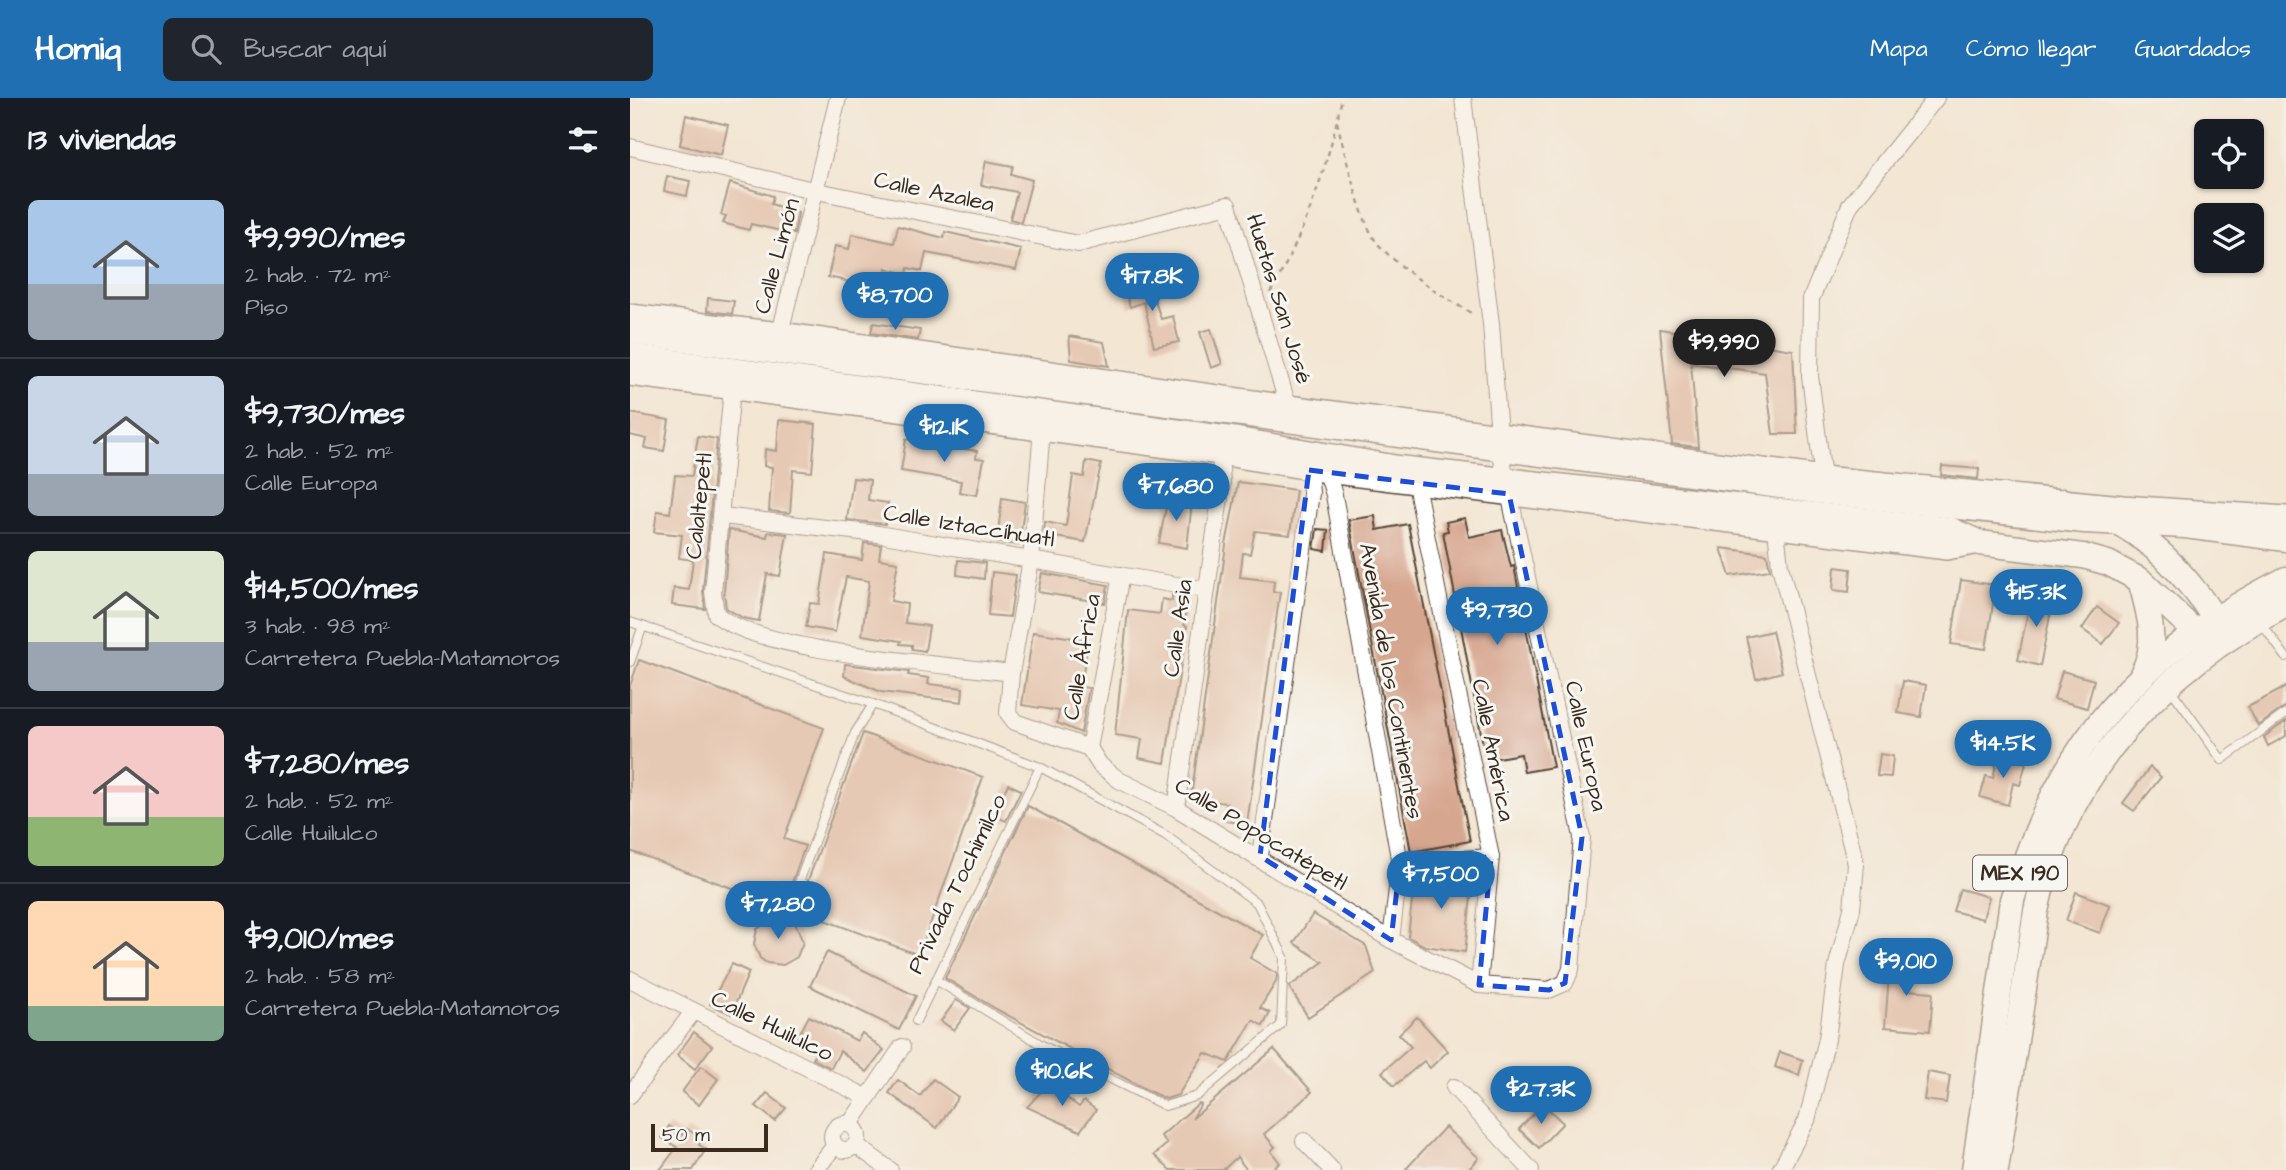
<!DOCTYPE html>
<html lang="es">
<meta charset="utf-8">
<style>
body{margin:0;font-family:"Architects Daughter",sans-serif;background:#20242c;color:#f1f3f6;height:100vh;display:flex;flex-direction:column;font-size:26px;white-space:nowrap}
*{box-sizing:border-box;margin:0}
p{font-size:23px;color:#9ea1a6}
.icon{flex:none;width:38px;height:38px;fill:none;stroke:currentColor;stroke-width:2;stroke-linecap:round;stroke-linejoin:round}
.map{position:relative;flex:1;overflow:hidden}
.details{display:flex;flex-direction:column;background:#171b24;width:630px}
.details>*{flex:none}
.controls{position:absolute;left:1564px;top:21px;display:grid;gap:14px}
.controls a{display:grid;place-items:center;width:70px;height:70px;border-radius:10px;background:#171b24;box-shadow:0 2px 5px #0004;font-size:35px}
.scale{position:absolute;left:21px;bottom:18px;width:117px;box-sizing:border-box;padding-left:7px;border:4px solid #3b2a1e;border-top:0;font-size:19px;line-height:24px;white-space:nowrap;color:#3b2a1e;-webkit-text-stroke:5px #f6f6f2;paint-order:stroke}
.price{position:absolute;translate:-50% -60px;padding:0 16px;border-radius:24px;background:#1f6fb2;color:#fff;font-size:23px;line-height:46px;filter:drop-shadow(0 2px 4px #0008)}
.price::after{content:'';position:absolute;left:50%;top:42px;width:21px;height:16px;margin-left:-10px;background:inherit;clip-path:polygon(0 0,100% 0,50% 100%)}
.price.current{background:#222;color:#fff}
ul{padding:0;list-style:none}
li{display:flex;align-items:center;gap:21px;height:175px;padding:0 28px}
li+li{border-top:2px solid #363941}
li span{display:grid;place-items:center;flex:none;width:196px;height:140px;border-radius:10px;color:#555}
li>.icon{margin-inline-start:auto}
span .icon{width:84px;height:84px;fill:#fffc;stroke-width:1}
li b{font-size:30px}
h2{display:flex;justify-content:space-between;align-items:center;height:84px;padding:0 28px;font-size:30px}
header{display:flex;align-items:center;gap:42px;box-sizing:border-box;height:98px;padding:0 35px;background:#1f6fb2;color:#fff}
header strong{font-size:33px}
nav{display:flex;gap:38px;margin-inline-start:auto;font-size:24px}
.search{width:490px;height:63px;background:#20242c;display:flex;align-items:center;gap:18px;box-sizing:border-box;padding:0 24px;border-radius:10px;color:#9ea1a6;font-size:26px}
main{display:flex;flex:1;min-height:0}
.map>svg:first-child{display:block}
.building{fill:#d7a68e}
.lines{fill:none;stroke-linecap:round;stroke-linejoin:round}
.lane-casing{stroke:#574639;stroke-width:10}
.street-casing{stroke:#574639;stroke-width:18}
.secondary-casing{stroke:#574639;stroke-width:24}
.primary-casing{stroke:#574639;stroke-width:27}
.path{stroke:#574639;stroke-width:2.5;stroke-dasharray:5 5;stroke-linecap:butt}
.lane{stroke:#fff;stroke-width:8}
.street{stroke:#fff;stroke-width:16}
.secondary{stroke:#fff;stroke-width:21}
.primary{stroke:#fff;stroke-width:24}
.marked{fill:none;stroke:#1d4ed8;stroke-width:5;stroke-dasharray:14 9;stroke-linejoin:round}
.labels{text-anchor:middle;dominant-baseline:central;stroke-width:6;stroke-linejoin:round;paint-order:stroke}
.shield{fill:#f6f6f2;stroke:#73675e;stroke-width:2}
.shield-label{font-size:21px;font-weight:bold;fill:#3b2a1e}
.street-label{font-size:23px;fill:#3b2a1e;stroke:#f6f6f2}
</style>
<header>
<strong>Homiq</strong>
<div class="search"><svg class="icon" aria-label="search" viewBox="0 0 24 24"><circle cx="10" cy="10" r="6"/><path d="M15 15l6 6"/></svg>Buscar aquí</div>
<nav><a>Mapa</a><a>Cómo llegar</a><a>Guardados</a></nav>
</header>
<main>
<section class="details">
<h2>13 viviendas<svg class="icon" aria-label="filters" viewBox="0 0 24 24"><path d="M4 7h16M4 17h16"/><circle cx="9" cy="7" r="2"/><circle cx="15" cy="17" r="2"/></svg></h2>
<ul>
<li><span style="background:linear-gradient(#a9c7e8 60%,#9aa5b1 0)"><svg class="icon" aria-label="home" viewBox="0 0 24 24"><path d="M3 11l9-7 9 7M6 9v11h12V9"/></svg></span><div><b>$9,990/mes</b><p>2 hab. · 72 m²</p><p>Piso</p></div></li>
<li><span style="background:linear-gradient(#c9d6e8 70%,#9aa5b1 0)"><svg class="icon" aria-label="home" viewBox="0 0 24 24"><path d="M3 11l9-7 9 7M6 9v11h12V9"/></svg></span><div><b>$9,730/mes</b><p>2 hab. · 52 m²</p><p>Calle Europa</p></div></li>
<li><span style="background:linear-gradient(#dfe7d0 65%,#9aa5b1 0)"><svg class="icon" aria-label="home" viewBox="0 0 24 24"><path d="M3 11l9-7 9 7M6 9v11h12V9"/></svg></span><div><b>$14,500/mes</b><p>3 hab. · 98 m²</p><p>Carretera Puebla-Matamoros</p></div></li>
<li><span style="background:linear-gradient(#f6c9c9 65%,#8fb573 0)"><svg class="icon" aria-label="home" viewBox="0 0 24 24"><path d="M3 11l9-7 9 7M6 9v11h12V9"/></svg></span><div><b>$7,280/mes</b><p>2 hab. · 52 m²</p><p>Calle Huilulco</p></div></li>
<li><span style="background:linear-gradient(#ffd9b3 75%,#7fa58c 0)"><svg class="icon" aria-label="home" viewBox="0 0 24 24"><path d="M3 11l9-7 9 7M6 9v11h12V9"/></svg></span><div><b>$9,010/mes</b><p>2 hab. · 58 m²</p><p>Carretera Puebla-Matamoros</p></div></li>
</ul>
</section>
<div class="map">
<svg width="1656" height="1072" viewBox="0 0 1656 1072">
<rect width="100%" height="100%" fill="#f6f6f2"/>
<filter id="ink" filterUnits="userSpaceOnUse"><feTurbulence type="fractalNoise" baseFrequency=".0143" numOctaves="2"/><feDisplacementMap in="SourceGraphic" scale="14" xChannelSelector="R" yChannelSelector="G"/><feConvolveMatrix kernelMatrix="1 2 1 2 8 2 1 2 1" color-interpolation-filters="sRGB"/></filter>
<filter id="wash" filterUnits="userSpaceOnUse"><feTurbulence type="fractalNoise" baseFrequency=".00686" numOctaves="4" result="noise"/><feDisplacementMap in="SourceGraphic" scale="28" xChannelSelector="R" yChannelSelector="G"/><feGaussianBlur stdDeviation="1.57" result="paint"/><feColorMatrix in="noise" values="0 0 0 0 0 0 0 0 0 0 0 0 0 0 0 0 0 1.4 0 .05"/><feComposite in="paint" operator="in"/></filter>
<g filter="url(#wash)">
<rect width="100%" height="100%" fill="#f3e6d3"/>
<g id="blocks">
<g class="building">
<path d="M56 17 98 27 91 57 50 47Z"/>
<path d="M356 63 383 68 381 76 402 82 391 124 380 121 387 94 351 87Z"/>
<path d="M37 78 60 83 57 98 34 93Z"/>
<path d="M100 85 143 98 141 106 168 115 164 136 121 126 119 132 93 125 96 118 91 117Z"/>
<path d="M268 128 314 140 315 134 391 151 386 172 296 155 292 173 278 170 277 176 256 170 252 191 198 179 205 148 219 151 222 136 264 145Z"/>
<path d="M517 179 531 221 543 218 549 244 524 249 514 204 500 209 493 187Z"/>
<path d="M78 200 104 203 102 216 77 213Z"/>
<path d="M243 225 290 232 288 242 241 235Z"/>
<path d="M581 231 592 266 581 270 570 234Z"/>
<path d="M1030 231 1163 252 1167 336H1143L1135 275 1061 265 1068 349 1042 346Z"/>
<path d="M439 238 474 244 479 268 441 262Z"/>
<path d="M0 315 39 322 34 353 15 350 17 341 0 337Z"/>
<path d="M149 322 186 326 182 374 163 372 160 415 139 413 142 369 134 368 135 351 147 353Z"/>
<path d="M68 338 87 341 73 493 75 511 42 507 44 490 59 492 63 462 49 460 52 437 24 434 27 413 40 415 45 377 62 378Z"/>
<path d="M276 341 347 353 346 360 354 361 347 397 329 394 331 383 271 373Z"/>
<path d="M456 363 471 366 455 444 414 437 415 424 436 428 443 377 454 379Z"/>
<path d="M1312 368 1349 371 1348 381 1311 377Z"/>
<path d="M568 379 581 381 579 399 565 396Z"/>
<path d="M223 380 240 382 238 402 258 405 255 426 217 422Z"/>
<path d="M608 384 666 392 660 437 625 433 620 456 613 455 610 479 644 483 643 494H650L617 726 595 723 597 705 561 700 596 447Z"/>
<path d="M538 399 562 403 557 450 529 445Z"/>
<path d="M372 400 395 404 389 447 367 444Z"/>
<path d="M745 418 747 432 778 426 840 743 781 754 719 422Z"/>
<path d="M835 420 839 439 872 432 881 469 884 468 923 669 894 674 891 656 856 662 813 434 818 433 816 424Z"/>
<path d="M687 431 698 432 696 453 684 451Z"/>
<path d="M99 432 137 439 138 434 157 436 150 478 137 476 129 523 113 520 96 510 94 494Z"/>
<path d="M234 445 251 447 249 461 268 464 261 503 277 506 275 525 299 528 295 553 282 551V547L270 546 271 543 232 537 239 483 216 479 205 534 176 529 180 505 189 506 197 456 232 462Z"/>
<path d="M1091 450 1137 456 1140 472 1100 478Z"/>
<path d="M328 462 355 465 354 481 327 477Z"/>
<path d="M1205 469 1221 471 1219 494 1203 492Z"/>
<path d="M362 474 386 477 380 519 358 517Z"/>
<path d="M412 475 478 487 475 505 408 494Z"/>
<path d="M1331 482 1366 487 1356 551 1321 546Z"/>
<path d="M1402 494 1424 498 1410 568 1388 562Z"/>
<path d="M542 497 557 499 554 527 557 528 535 665 509 660 512 641 485 637 498 512 530 516 532 501 542 503Z"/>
<path d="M1467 509 1489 525 1473 546 1452 531Z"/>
<path d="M1142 533 1152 574 1126 581 1116 539Z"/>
<path d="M403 534 458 542 451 589 459 590 451 635 427 625 429 613 392 607Z"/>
<path d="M9 562 194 630 154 741 175 748 159 793 138 786 132 801 0 753V588Z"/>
<path d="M215 566 279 574 278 577 299 580 298 586 333 590 332 604 251 594 214 578Z"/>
<path d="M1432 573 1464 582 1457 610 1424 601Z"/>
<path d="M1273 583 1296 587 1291 619 1268 615Z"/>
<path d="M1656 589V608L1628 628 1618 609Z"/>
<path d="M1656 623V638L1638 648 1634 639Z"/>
<path d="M233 635 353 679 289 857 167 812Z"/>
<path d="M1250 656 1263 658 1261 679 1247 678Z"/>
<path d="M1368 658 1396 665 1390 687 1383 685 1378 707 1350 699 1356 678 1363 680Z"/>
<path d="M1520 669 1531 679 1504 713 1493 705Z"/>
<path d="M378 686 391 692 376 723 363 717Z"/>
<path d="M398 708 633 837 620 860 647 876 646 884 630 910 640 915 633 928 623 922 598 964 575 955 548 997 536 1001 517 992 366 911 315 880Z"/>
<path d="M801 773 843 781 835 854 795 848 778 839 785 775Z"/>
<path d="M1330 791 1359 799 1353 821 1323 813Z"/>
<path d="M1446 794 1480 807 1470 835 1436 823Z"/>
<path d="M683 816 736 848 745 875 678 919 659 889 693 864 664 845Z"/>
<path d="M146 819 157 822 163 820 173 844 167 859 153 867 137 865 130 860 124 846 127 831Z"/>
<path d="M1261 851 1279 852 1276 892 1303 894 1300 933 1255 929Z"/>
<path d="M197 854 286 898 269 932 180 888Z"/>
<path d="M102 866 119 874 101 916 80 906Z"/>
<path d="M326 902 340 910 324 932 311 923Z"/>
<path d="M179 918 227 943 232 935 254 952 237 974 210 953 201 970 183 961 186 955 165 944Z"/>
<path d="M787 919 818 953 800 970 794 963 764 988 752 974 781 949 769 936Z"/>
<path d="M64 934 82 948 65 971 47 957Z"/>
<path d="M644 951 682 994 634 1036 645 1049 641 1053 650 1065 641 1072H617L607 1059 593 1072H540L524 1057 537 1046 531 1038 569 1005 571 1006 562 1021Z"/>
<path d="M1150 954 1173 962 1169 977 1145 969Z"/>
<path d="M71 968 88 981 69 1007 52 994Z"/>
<path d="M1298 974 1320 978 1316 1005 1294 1002Z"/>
<path d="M303 981 328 999 307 1030 259 995 268 982 290 998Z"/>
<path d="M418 986 449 1009 454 1003 466 1012 450 1033 397 1009Z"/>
<path d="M137 995 156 1010 145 1023 126 1008Z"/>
<path d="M913 1006 933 1025 909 1050 889 1031Z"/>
<path d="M39 1028 53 1037 57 1031 73 1041 69 1047 76 1051 63 1072H30L47 1049 32 1040Z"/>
<path d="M815 1029 849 1060 838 1072H775Z"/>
</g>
</g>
</g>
<g filter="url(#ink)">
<use href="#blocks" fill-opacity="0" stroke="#574639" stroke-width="2"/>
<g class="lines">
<g class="lane-casing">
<g id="lane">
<path d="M0 524 243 606 410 669 535 737 627 805 654 859 651 927 567 998 535 1008 412 947 306 882"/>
<path d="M1631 525 1656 559"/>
<path d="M0 564 13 528"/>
<path d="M1539 589 1592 662 1656 615"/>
<path d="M157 816 225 635 243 606"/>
<path d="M286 923 410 669"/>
</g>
</g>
<g class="street-casing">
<g id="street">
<path d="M0 49 187 93 448 146 598 107 658 308"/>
<path d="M150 235 208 0"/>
<path d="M102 291 83 494 86 516C129 555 316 566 381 575"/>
<path d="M412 331 401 462 381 575 378 615 385 624 459 650 470 667 489 682 546 710 761 842 849 887 919 892 935 885 941 871 952 739 870 352 861 226 833 0"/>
<path d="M697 374 704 397 770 765 761 842"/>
<path d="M786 386 861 759 849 887"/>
<path d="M1194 388 1180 278 1181 201 1220 107 1306 0"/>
<path d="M92 418 248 436 576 492"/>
<path d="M1146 431 1150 468 1226 766 1222 811 1207 867 1197 941 1177 1022 1150 1072"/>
<path d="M459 650 491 477"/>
<path d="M546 710 592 385 590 356"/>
<path d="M630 758 681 395 679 372"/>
<path d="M770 765 861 759"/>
<path d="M0 881 236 999"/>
<path d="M824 989 901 1072"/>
<path d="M0 997 63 914"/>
<circle cx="215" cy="1039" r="13"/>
<path d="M220 1026 272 949"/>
<path d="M674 1043 702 1072"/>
<path d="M226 1047 260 1072"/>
<path d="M186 1072 205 1047"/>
</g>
</g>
<g class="secondary-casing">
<g id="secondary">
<path d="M0 217 150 235 658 308 1193 379 1493 408 1656 419"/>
<path d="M0 277 590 356 697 374 1317 451 1350 445"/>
</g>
</g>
<g class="primary-casing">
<g id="primary">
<path d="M0 234 1195 394 1454 423 1555 428 1656 441"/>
<path d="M0 258 608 342 768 370 1321 432 1350 445 1453 458 1478 465 1510 482 1573 541 1600 539"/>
<path d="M1433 403C1490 418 1529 447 1565 493 1575 506 1586 519 1585 536"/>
<path d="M1510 482C1519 515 1529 546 1512 576"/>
<path d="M1344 1072 1382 802C1431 642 1507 557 1656 481"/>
<path d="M1366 1072 1406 813C1435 674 1532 570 1656 507"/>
</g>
</g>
<g class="path">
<path d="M707 24C714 51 731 127 748 146 769 170 814 200 843 216"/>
<path d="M640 195C675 136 698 67 712 0"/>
</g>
<use href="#lane" class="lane"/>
<use href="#street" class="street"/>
<use href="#secondary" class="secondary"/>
<use href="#primary" class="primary"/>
</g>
</g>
<path d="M0 0H1656V1072H0ZM679 372 879 396 952 739 935 885 919 892 849 887 861 759 770 765 761 842 630 758Z" fill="#f3e6d3" fill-opacity=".55" fill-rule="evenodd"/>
<path class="marked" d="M679 372 879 396 952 739 935 885 919 892 849 887 861 759 770 765 761 842 630 758Z"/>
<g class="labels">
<rect class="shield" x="1343" y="757.5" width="94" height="35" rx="5"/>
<g class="shield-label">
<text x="1390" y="775">MEX 190</text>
</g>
<g class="street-label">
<text transform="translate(304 94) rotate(12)">Calle Azalea</text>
<text transform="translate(147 158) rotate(-75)">Calle Limón</text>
<text transform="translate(649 201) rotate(73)">Huetas San José</text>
<text transform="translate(69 408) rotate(-84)">Calaltepetl</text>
<text transform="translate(339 428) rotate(9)">Calle Iztaccíhuatl</text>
<text transform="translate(548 530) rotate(-82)">Calle Asia</text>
<text transform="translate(452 559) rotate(-80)">Calle África</text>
<text transform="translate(761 583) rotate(80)">Avenida de los Continentes</text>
<text transform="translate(956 648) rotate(78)">Calle Europa</text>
<text transform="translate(863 652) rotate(79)">Calle América</text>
<text transform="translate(631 736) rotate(31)">Calle Popocatépetl</text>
<text transform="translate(327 786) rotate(-64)">Privada Tochimilco</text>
<text transform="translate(142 928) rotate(26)">Calle Huilulco</text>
</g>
</g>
</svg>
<div class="controls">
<a><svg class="icon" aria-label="locate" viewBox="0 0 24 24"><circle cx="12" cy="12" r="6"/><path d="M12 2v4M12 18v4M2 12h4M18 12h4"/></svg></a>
<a><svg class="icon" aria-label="layers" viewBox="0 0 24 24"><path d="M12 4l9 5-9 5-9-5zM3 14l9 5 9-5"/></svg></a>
</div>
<div class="scale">50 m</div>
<b class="price" style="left:522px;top:215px">$17.8K</b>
<b class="price" style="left:265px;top:234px">$8,700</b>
<b class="price current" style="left:1094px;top:281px">$9,990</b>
<b class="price" style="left:314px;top:366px">$12.1K</b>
<b class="price" style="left:546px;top:425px">$7,680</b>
<b class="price" style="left:1406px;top:531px">$15.3K</b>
<b class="price" style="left:867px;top:549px">$9,730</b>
<b class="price" style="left:1373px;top:682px">$14.5K</b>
<b class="price" style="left:811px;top:813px">$7,500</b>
<b class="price" style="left:148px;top:843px">$7,280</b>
<b class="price" style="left:1276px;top:900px">$9,010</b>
<b class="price" style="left:432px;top:1010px">$10.6K</b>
<b class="price" style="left:911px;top:1028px">$27.3K</b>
</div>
</main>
